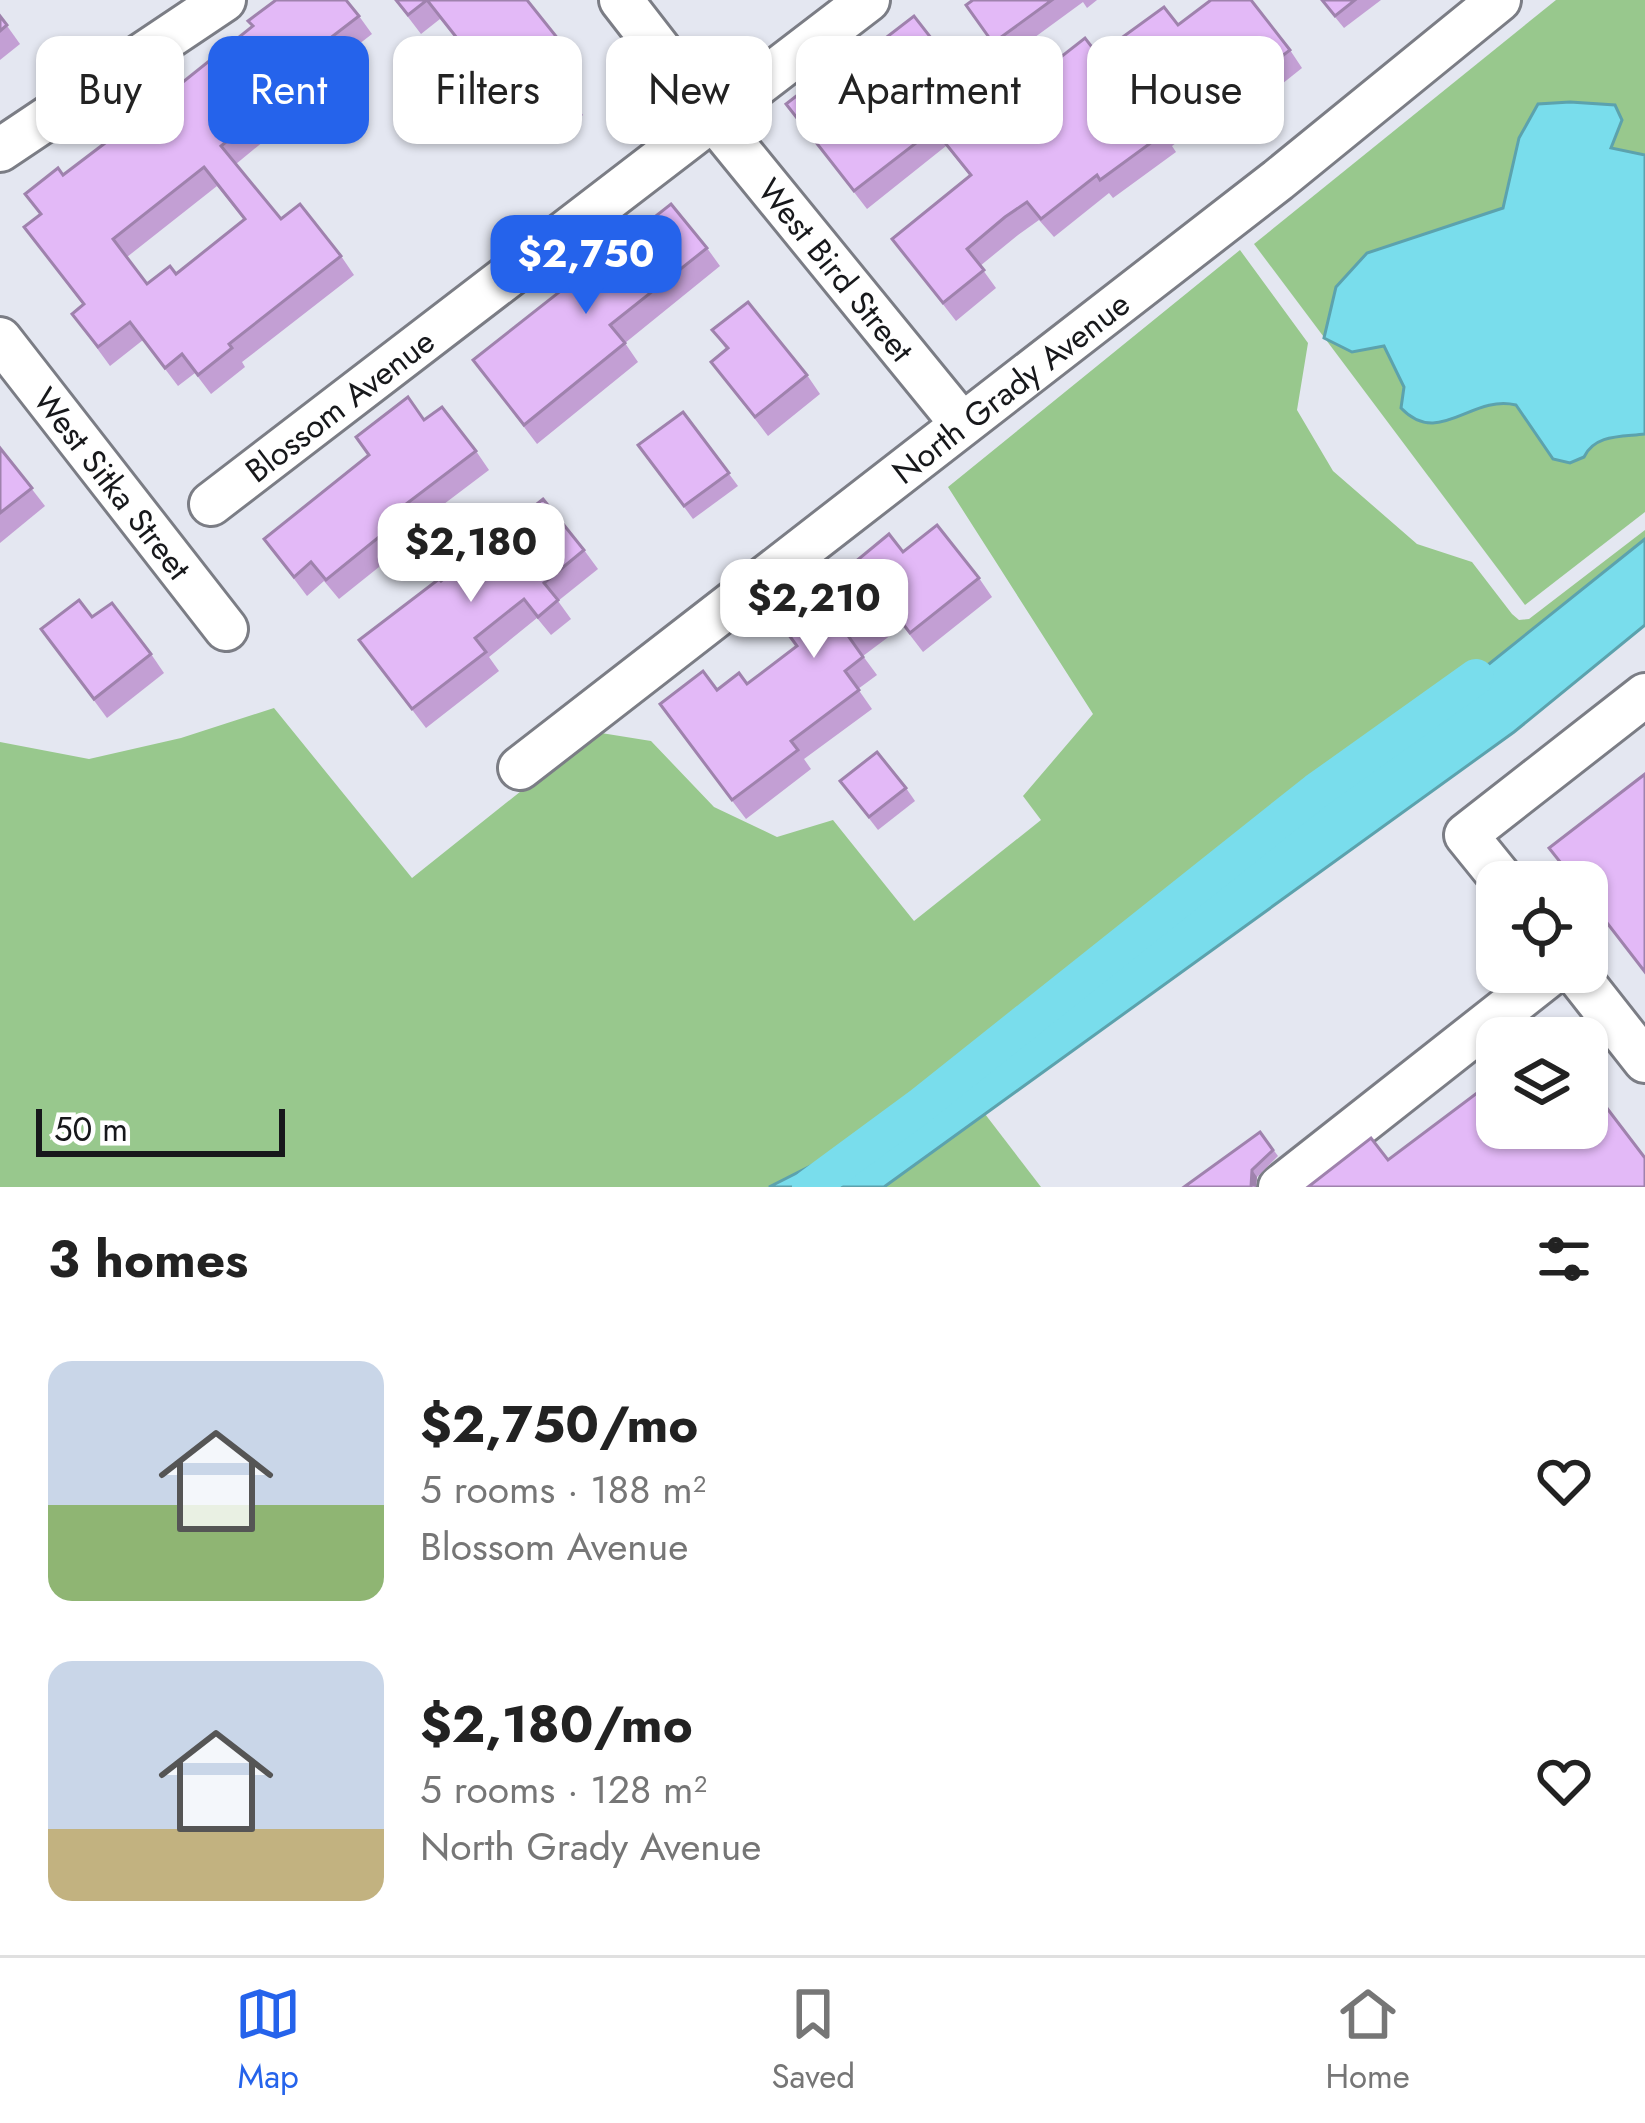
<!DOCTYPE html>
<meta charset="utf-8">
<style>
body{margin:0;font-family:Jost,sans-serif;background:#f2f2f2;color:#222;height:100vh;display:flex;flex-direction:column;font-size:45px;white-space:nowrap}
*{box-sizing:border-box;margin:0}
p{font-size:39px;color:#767676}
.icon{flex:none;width:66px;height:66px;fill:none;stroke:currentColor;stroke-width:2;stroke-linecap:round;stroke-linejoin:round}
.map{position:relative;height:1187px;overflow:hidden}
.drawer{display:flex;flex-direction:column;background:#fff;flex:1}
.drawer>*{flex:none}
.banner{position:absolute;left:36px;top:36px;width:1575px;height:108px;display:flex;gap:24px}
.controls{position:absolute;left:1476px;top:861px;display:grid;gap:24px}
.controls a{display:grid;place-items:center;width:132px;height:132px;border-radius:24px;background:#fff;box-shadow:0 3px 9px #0004;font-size:60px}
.scale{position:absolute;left:36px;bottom:30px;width:249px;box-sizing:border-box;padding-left:12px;border:6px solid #17181b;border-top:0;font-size:33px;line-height:42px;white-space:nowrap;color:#17181b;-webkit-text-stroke:9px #fff;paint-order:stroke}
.price{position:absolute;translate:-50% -102px;padding:0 27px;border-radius:24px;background:#fff;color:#222;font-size:39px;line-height:78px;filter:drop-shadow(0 3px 6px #0008)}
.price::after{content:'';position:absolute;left:50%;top:72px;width:36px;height:27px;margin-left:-18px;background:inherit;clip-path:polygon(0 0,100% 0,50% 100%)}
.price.on{background:#2563eb;color:#fff}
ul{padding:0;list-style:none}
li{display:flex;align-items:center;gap:36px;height:300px;padding:0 48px}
li span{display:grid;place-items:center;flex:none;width:336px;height:240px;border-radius:24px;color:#555}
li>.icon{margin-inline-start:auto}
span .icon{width:144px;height:144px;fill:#fffc;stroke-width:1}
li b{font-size:51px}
h2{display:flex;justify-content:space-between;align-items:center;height:144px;padding:0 48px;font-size:51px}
.chip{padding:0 42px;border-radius:24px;background:#fff;box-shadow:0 3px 9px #0004;font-size:42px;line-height:108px}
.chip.on{background:#2563eb;color:#fff}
.tab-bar{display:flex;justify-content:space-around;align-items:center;height:168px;border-top:3px solid #e0e0e0;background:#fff;font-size:33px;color:#767676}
.tab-bar a{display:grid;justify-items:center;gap:6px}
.tab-bar .on{color:#2563eb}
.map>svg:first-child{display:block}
.green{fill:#98c88d}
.water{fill:#79ddec;stroke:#5ca2ad;stroke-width:3}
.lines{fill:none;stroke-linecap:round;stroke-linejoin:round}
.canal{stroke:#79ddec;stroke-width:36}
.minor-casing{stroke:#7b7d85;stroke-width:48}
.minor{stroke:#fff;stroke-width:42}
.wall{fill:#c39fd4;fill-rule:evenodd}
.shaded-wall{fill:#9f82ad}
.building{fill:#e3b9f7;stroke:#9f82ad;stroke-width:3;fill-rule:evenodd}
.labels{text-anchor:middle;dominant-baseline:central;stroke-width:12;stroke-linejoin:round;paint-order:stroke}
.street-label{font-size:33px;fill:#17181b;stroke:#fff}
</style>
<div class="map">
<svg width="1645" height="1187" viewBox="0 0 1645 1187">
<rect width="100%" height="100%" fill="#e4e7f1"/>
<g class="green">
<path d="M1556 0H1645V512L1525 605 1254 244Z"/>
<path d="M1240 250 1308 343 1297 410 1333 471 1417 544 1472 562 1512 614 1519 620 1529 619 1645 530V539L1479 672 909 1116 769 1187H0V742L89 759 181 738 274 708 412 878 595 732 651 741 714 807 777 837 833 820 914 921 1041 820 1023 796 1093 714 948 487Z"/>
<path d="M985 1114 1041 1187H884Z"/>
</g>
<g class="water">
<path d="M1570 102 1615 105 1622 120 1611 148 1645 155V434C1622 437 1595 434 1584 457L1570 463 1553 459 1516 405C1471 394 1439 448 1401 408L1404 387 1384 346 1352 352 1324 338 1336 287 1367 253 1503 208 1519 138 1538 104Z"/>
<path d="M1645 539V625L1514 732 884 1187H769L909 1116 1479 672Z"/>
</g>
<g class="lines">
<path class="canal" d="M810 1187 920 1106 1316 791 1476 677"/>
<g class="minor-casing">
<g id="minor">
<path id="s1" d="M621 0 714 120 962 424"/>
<path d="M0 150 224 0"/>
<path id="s2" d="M0 339 226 629"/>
<path id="s3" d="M211 504 868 0"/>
<path id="s4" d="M520 768 1278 180 1499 0"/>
<path d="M1504 882 1466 835 1645 695"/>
<path d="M1575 972 1645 1061"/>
<path d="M1280 1187 1553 972"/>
</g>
</g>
<use href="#minor" class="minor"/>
</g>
<g class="wall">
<path d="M395 0H527L573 59 553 75 583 115 562 132 547 112 526 128 440 19 421 34Z"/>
<path d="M973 0H1097L1087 8 1083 2 1005 59 966 5Z"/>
<path d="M1321 0H1381L1344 28Z"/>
<path d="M0 16 20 44 0 60Z"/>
<path d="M359 16 372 34 265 117 275 132 236 164 281 219 341 256 354 275 242 362 245 367 211 394 195 373 178 386 143 340 110 366 72 314 83 305 24 227 40 214 25 194ZM217 186 244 220 176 274 147 284 127 257Z"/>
<path d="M1178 25 1290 50 1302 68 1268 95 1244 65 1202 95 1215 114 1172 146 1176 152 1113 198 1109 193 1054 237 1039 220 1018 235 980 266 996 288 956 321 892 239 970 176 946 146 867 209 786 104 848 67 1009 138 1043 112 1098 55Z"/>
<path d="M707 248 720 266 625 343 638 362 537 444 473 360Z"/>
<path d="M712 330 807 375 820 394 768 436 711 362 726 349Z"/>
<path d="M683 412 738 486 693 519 638 445Z"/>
<path d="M424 420 476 451 489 470 403 535 409 543 339 599 324 581 307 596 264 539Z"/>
<path d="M0 448 45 506 0 543Z"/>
<path d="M584 550 598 569 558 601 571 619 551 635 537 618 489 657 499 671 426 728 359 640 441 581Z"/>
<path d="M903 552 979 578 992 597 923 652 903 626 863 656 877 675 858 689 872 709 804 759 811 769 746 819 673 723 717 690 747 684 796 647Z"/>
<path d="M92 617 151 654 164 673 107 718 41 629Z"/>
<path d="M840 781 906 788 915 801 878 830Z"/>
<path d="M1260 1132 1278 1156 1257 1177 1256 1187H1184Z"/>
</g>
<path class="shaded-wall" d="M1252 1170 1257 1177 1256 1187 1250 1185Z"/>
<g class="building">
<path d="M276 0H346L359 16 251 99 262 113 221 146 281 219 300 204 341 256 229 344 232 348 198 375 182 354 165 368 130 322 98 347 72 314 84 304 24 227 41 214 25 194 58 168 63 175 138 118 253 26 248 21ZM204 167 245 219 176 274 170 266 147 284 113 239Z"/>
<path d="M396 0H427L408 15Z"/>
<path d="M427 0H527L559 40 539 57 570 97 549 113 533 93 513 109Z"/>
<path d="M973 0H1052L993 43 966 5Z"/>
<path d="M1211 0H1251L1290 50 1255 77 1232 47 1189 77 1203 97 1159 128 1163 134 1100 180 1097 175 1041 219 1027 202 1005 217 967 249 984 270 943 303 892 239 971 175 934 129 854 191 786 104 843 60 848 67 914 16 1009 138 1043 112 1039 106 1049 98 1034 78 1085 38 1098 55 1164 7 1178 25Z"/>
<path d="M1322 0H1355L1335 16Z"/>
<path d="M0 16 7 25 0 31Z"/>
<path d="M671 204 707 248 610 325 625 343 524 425 473 360Z"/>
<path d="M748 302 807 375 755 417 711 362 728 348 712 330Z"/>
<path d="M408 397 424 420 442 407 476 451 389 517 395 524 326 580 311 562 294 577 264 539 369 455 356 437Z"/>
<path d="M683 412 729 473 684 506 638 445Z"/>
<path d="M0 448 32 488 0 513Z"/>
<path d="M543 499 584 550 544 583 558 600 538 617 524 599 475 638 486 652 412 709 359 640 439 579 441 581Z"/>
<path d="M937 525 979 578 910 633 890 607 849 637 863 657 845 671 859 690 791 741 798 750 732 800 660 704 703 671 717 690 739 673 747 684 797 646 783 627 860 569 855 562 889 534 903 552Z"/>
<path d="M79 600 92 617 112 603 151 654 94 699 41 629Z"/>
<path d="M877 752 906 788 869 817 840 781Z"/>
<path d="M1645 774V972L1587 897V882H1576L1549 848Z"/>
<path d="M1497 1078V1128H1587V1082L1645 1158V1187H1308L1371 1138 1388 1160Z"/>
<path d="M1260 1132 1273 1150 1252 1170 1251 1187H1184Z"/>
</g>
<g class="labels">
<g class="street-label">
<text stroke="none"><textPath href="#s1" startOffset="345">West Bird Street</textPath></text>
<text stroke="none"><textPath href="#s4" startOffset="621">North Grady Avenue</textPath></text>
<text stroke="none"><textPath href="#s3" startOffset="162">Blossom Avenue</textPath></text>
<text stroke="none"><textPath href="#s2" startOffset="183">West Sitka Street</textPath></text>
</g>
</g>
</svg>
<div class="controls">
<a><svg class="icon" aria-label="locate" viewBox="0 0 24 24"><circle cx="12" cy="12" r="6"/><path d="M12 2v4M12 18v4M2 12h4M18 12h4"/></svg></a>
<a><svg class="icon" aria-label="layers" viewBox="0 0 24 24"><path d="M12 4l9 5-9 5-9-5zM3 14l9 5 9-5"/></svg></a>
</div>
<div class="scale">50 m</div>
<b class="price on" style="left:586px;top:317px">$2,750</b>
<b class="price" style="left:471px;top:605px">$2,180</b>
<b class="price" style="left:814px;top:661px">$2,210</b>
<div class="banner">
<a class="chip">Buy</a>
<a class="chip on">Rent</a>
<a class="chip">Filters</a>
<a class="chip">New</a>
<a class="chip">Apartment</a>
<a class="chip">House</a>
</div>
</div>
<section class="drawer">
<h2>3 homes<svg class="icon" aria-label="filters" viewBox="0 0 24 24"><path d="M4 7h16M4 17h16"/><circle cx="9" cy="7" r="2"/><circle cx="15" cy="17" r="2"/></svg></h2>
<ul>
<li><span style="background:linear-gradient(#c9d6e8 60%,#8fb573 0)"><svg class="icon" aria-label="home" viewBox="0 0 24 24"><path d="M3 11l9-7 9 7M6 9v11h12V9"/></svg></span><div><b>$2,750/mo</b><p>5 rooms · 188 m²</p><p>Blossom Avenue</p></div><svg class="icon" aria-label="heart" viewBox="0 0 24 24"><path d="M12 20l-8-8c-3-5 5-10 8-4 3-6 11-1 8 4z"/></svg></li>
<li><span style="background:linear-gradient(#c9d6e8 70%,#c2b280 0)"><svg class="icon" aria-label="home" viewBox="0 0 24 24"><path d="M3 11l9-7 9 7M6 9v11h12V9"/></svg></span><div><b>$2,180/mo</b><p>5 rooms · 128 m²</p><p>North Grady Avenue</p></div><svg class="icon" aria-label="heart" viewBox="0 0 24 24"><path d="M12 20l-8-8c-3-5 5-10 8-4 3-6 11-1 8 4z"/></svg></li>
</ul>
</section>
<nav class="tab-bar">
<a class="on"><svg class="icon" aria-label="map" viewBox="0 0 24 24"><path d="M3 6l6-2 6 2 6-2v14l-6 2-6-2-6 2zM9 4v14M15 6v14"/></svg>Map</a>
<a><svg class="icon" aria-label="saved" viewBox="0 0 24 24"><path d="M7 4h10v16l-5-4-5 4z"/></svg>Saved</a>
<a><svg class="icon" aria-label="home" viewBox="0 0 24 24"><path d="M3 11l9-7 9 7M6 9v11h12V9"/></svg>Home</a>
</nav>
